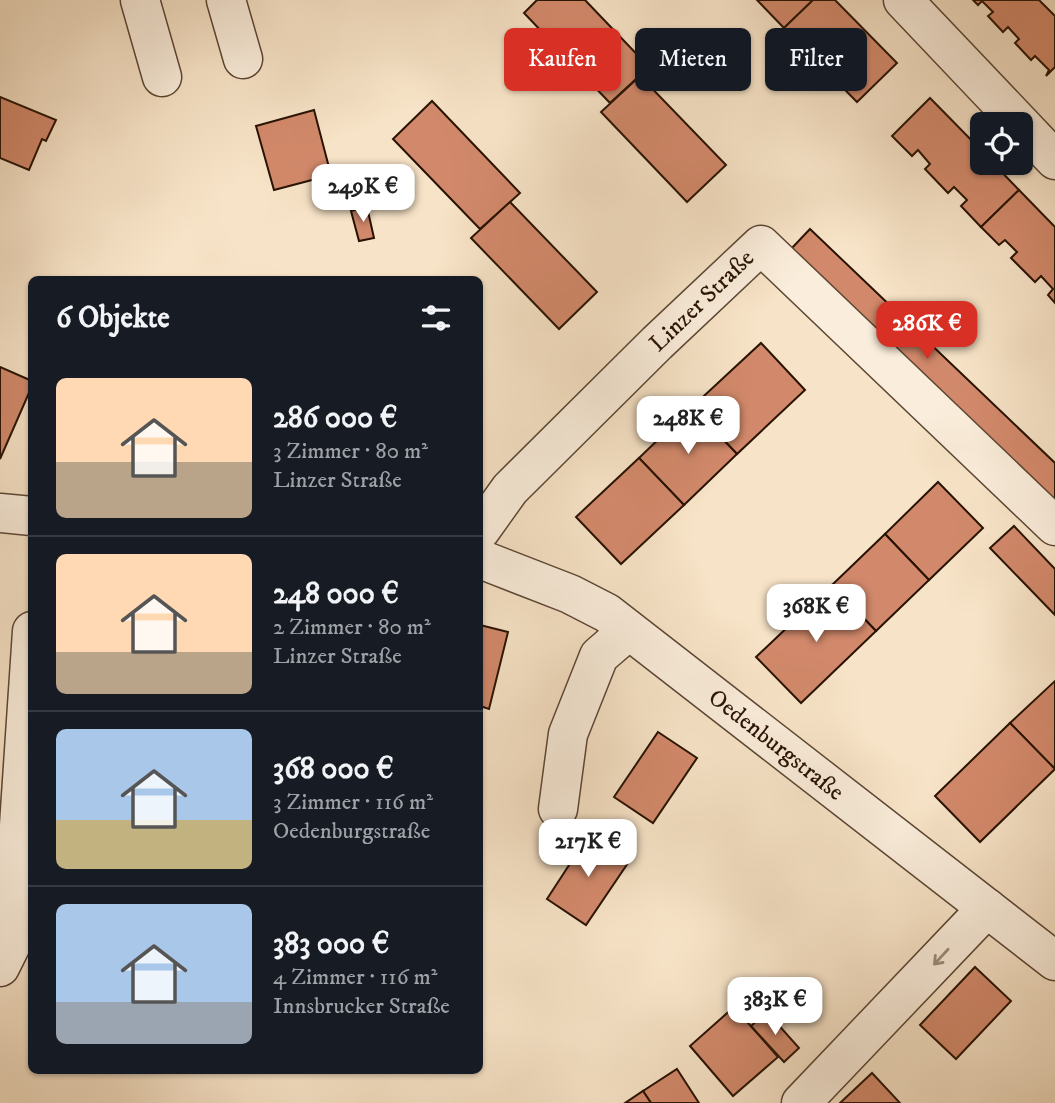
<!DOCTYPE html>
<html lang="de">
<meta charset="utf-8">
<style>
body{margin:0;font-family:"IM FELL DW Pica",serif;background:#242831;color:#f1f3f6;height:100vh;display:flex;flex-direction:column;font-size:26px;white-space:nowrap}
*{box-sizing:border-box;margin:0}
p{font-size:23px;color:#9ea1a6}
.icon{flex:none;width:38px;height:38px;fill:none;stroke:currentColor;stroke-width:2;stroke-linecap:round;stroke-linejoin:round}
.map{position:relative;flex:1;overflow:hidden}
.drawer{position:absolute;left:28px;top:276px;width:455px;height:798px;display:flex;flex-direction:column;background:#171b24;border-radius:10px;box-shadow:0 2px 5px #0004}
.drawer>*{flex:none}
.banner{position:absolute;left:504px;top:28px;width:444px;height:63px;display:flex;gap:14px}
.fabs{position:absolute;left:970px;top:112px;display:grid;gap:14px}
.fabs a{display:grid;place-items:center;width:63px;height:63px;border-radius:10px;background:#171b24;box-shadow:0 2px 5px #0004;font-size:35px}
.price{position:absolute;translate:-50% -60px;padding:0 16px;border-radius:14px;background:#fff;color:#222;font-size:23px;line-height:46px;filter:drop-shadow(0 2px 4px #0008)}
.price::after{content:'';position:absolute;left:50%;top:42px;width:21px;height:16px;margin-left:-10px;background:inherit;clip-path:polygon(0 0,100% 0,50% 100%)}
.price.on{background:#d93025;color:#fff}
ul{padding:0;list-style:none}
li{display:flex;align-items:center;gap:21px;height:175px;padding:0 28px}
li+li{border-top:2px solid #363941}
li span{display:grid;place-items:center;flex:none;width:196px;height:140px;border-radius:10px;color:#555}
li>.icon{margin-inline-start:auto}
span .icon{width:84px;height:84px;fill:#fffc;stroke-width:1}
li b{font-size:30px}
h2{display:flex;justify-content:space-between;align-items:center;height:84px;padding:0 28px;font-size:30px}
.pill{padding:0 24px;border-radius:10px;background:#171b24;box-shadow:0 2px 5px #0004;font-size:24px;line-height:63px}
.pill.on{background:#d93025;color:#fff}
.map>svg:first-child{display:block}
.building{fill:#d2896b;stroke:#281203;stroke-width:2}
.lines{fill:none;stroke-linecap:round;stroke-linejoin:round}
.minor-casing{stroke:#5c4634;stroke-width:41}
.minor{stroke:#faeddb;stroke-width:38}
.oneway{stroke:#9c8a7a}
.labels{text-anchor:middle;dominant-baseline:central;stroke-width:5;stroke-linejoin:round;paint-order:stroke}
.street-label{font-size:24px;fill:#281203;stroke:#faeddb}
</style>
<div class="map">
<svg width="1055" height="1103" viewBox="0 0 1055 1103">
<rect width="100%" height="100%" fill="#f7e3c7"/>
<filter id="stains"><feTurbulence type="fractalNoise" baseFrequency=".00286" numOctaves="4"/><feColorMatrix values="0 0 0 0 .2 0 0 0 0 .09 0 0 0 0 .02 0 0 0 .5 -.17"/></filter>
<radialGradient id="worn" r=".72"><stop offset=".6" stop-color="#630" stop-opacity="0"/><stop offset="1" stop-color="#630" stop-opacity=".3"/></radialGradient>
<g class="building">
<path d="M537 0H585L649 67 610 103 524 13Z"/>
<path d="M757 0H813L784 28Z"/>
<path d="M813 0H835L897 63 857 102 784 28Z"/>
<path d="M973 0H1039L1055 16V67L1046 76 1049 70 1035 56 1031 60 1015 43 1019 39 1008 27 1003 32 988 16 993 12 982 1 978 5Z"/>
<path d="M640 76 726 165 687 202 601 112Z"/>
<path d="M0 97 56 120 46 141 42 139 29 170 0 158Z"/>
<path d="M930 98 982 151V163H993L1019 190 981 227 961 206 967 200 954 187 948 193 925 169 930 164 918 150 912 156 892 136Z"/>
<path d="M432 101 520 193 480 229 393 139Z"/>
<path d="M314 110 331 175 274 190 256 126Z"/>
<path d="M1019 190 1055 227V303L1048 295 1053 289 1041 276 1035 282 1011 258 1017 252 1005 240 999 245 981 227Z"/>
<path d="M510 202 597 292 559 329 471 238Z"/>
<path d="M367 207 374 238 359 241 351 211Z"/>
<path d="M810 229 1055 463V502L790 250Z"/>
<path d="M761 343 805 390 737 454 692 407Z"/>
<path d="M0 367 32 381V386L0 459Z"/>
<path d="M692 407 737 454 684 505 639 458Z"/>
<path d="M639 458 684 505 621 564 576 517Z"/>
<path d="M938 482 983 528 929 580 885 534Z"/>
<path d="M1014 526 1055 569V615L990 548Z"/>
<path d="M885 534 929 580 876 631 832 585Z"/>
<path d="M832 585 876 631 801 703 756 657Z"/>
<path d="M480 625 508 632 489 709 480 706Z"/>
<path d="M1055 681V769L1010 723Z"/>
<path d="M1010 723 1055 769 980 842 935 796Z"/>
<path d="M658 732 697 758 653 823 614 797Z"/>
<path d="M590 833 630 860 586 925 547 899Z"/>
<path d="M975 967 1011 1001 956 1059 920 1025Z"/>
<path d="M734 1007 778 1057 733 1096 690 1046Z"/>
<path d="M767 1012 799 1048 784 1062 751 1026Z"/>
<path d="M677 1069 699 1103H651L643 1091Z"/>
<path d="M872 1073 900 1103H840Z"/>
<path d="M643 1091 651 1103H625Z"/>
</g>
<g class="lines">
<g class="minor-casing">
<g id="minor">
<path d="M140 0 162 77"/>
<path d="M226 0 243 59"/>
<path d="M903 0 1055 160"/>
<path d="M0 513 32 516"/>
<path d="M480 531 510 489 657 343 761 245 1055 526"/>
<path d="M480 559 570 594 607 613 1055 961"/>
<path d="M558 809 568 734 599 656 628 631"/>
<path d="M0 967 11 945 32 631"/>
<path d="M801 1103 987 908"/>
</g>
</g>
<use href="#minor" class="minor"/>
</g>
<defs><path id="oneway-shaft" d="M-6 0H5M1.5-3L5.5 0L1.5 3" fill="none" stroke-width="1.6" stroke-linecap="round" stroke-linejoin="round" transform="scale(1.75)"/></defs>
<use class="oneway" href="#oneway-shaft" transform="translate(941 957) rotate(133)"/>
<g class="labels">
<g class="street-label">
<text transform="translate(702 301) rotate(-44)">Linzer Straße</text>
<text transform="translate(776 745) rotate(38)">Oedenburgstraße</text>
</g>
</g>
<rect width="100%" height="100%" filter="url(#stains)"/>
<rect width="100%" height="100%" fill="url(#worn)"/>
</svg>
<div class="fabs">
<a><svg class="icon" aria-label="locate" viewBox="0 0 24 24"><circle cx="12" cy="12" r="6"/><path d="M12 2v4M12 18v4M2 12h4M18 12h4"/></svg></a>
</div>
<b class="price" style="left:363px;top:224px">249K €</b>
<b class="price on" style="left:927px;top:361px">286K €</b>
<b class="price" style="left:688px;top:456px">248K €</b>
<b class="price" style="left:816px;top:644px">368K €</b>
<b class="price" style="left:588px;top:879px">217K €</b>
<b class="price" style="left:775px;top:1037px">383K €</b>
<div class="banner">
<a class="pill on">Kaufen</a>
<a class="pill">Mieten</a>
<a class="pill">Filter</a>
</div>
<section class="drawer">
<h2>6 Objekte<svg class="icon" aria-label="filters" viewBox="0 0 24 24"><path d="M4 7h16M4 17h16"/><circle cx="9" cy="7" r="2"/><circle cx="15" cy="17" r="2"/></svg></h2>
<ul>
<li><span style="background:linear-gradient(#ffd9b3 60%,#b9a48a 0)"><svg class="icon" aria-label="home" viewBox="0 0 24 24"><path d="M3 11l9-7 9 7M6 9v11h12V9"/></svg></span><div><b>286 000 €</b><p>3 Zimmer · 80 m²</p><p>Linzer Straße</p></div></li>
<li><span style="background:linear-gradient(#ffd9b3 70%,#b9a48a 0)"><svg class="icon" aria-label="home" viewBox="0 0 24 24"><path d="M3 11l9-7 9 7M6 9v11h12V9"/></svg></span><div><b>248 000 €</b><p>2 Zimmer · 80 m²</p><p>Linzer Straße</p></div></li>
<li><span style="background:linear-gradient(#a9c7e8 65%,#c2b280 0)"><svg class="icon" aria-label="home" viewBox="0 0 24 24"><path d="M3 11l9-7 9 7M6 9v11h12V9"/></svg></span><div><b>368 000 €</b><p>3 Zimmer · 116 m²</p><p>Oedenburgstraße</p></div></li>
<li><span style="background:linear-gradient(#a9c7e8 70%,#9aa5b1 0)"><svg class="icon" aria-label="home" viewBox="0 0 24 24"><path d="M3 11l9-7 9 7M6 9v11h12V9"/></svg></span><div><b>383 000 €</b><p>4 Zimmer · 116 m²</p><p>Innsbrucker Straße</p></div></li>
</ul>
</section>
</div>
